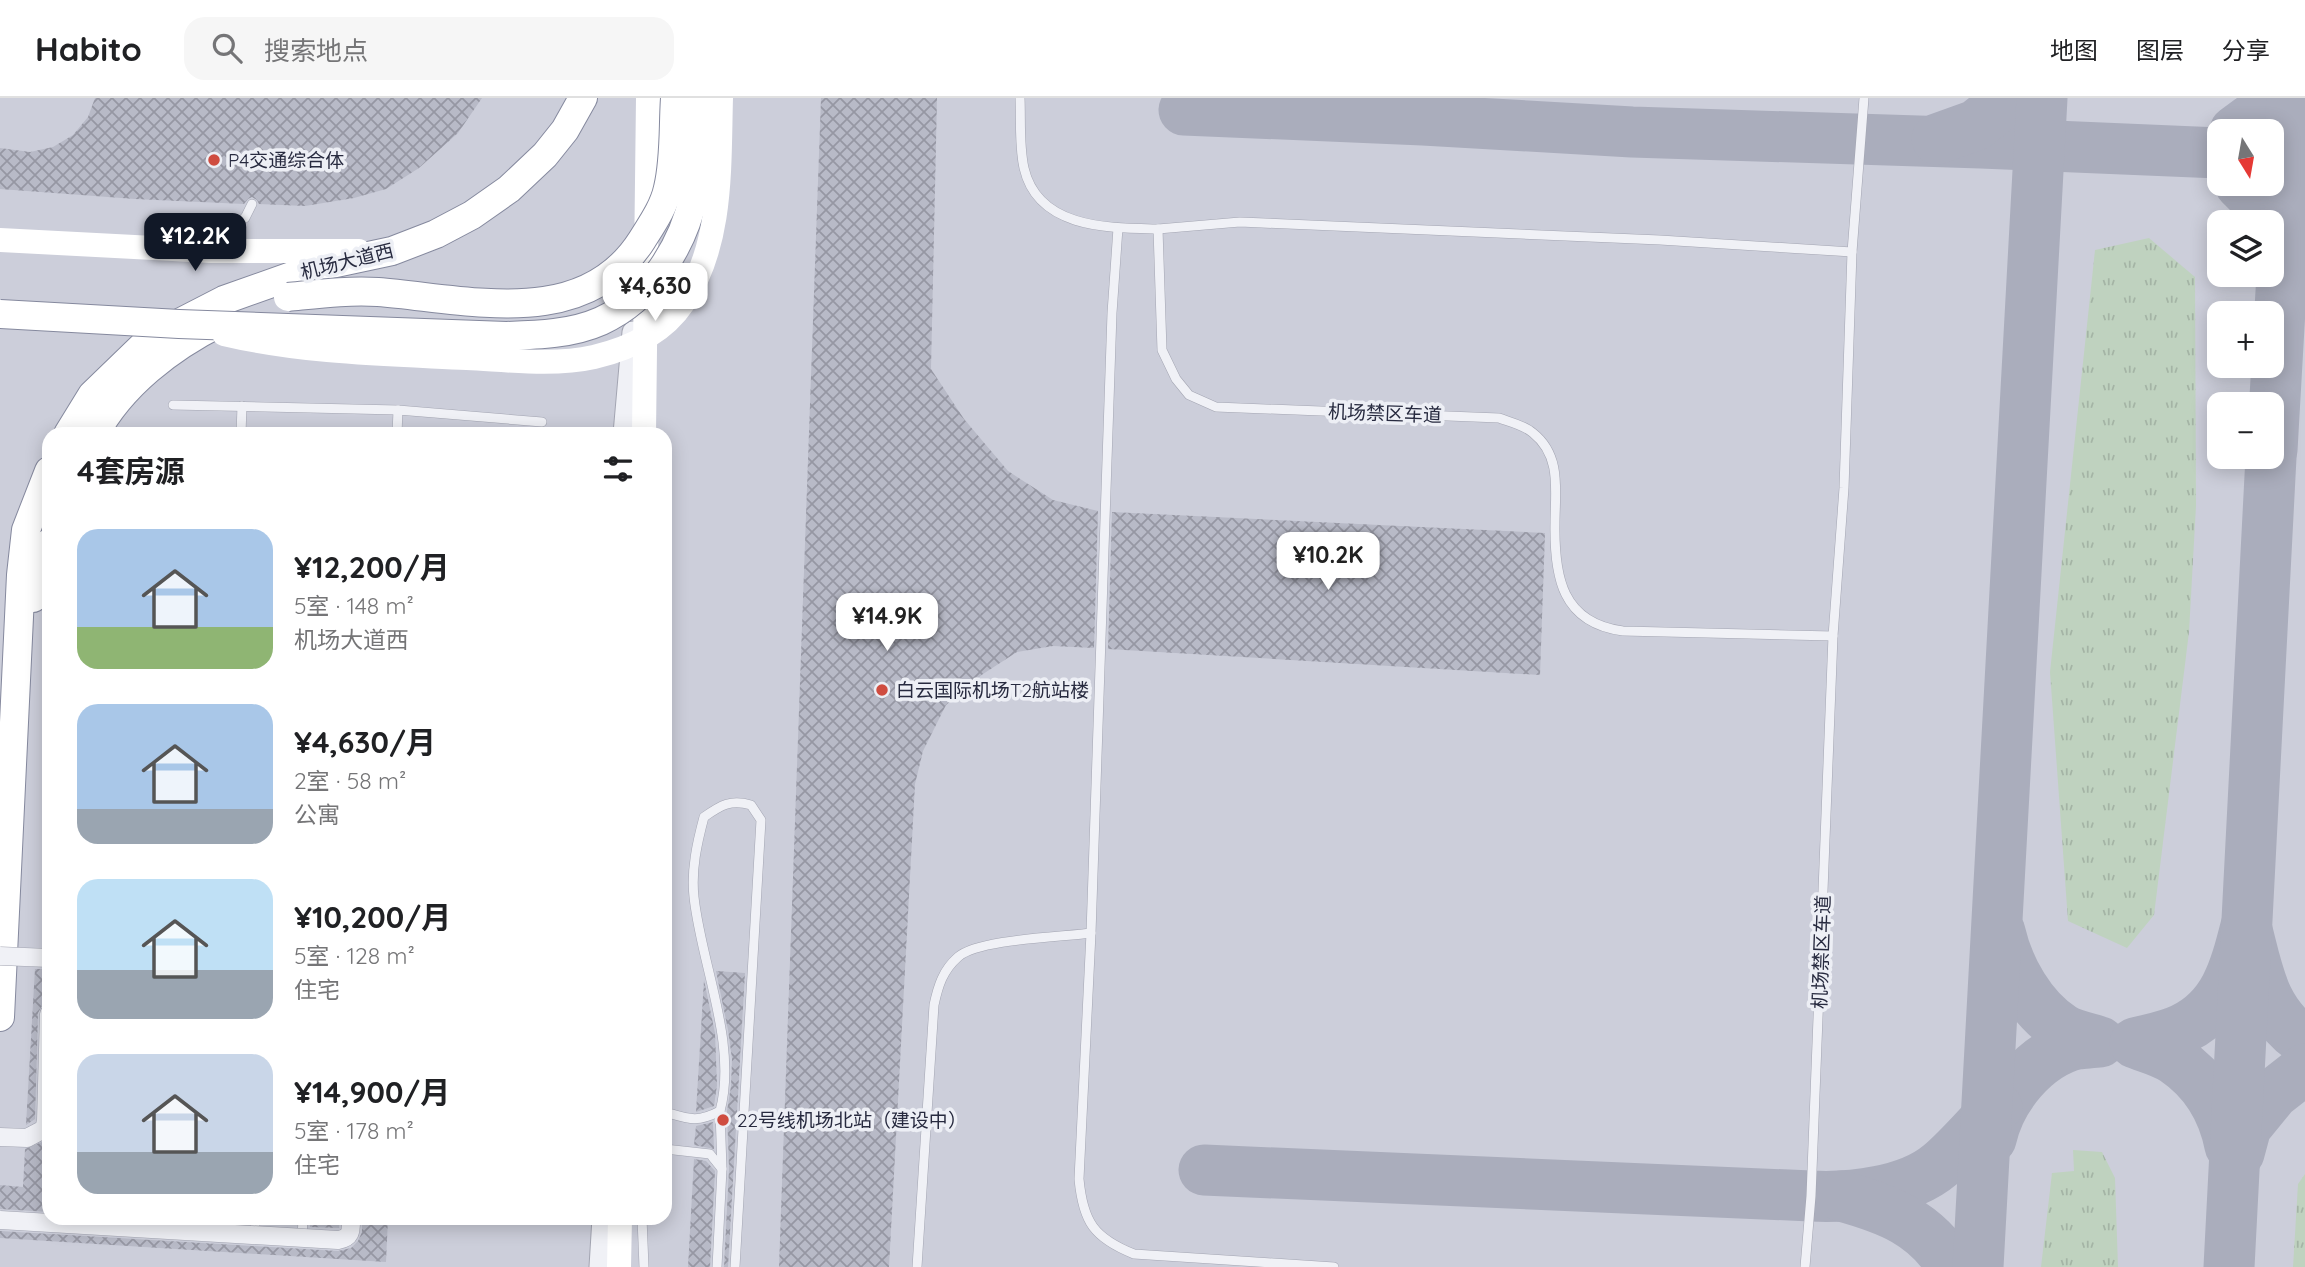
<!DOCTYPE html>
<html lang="zh">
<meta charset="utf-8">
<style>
body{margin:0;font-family:Quicksand,"Noto Sans SC",sans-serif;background:#f6f6f6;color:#202124;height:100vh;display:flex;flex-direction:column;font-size:26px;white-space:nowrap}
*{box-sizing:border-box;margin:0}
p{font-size:23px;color:#757577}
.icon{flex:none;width:38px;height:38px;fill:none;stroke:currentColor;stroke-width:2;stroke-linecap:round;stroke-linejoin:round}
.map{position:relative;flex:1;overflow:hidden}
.panel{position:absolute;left:42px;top:329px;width:630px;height:798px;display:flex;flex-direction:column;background:#fff;border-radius:21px;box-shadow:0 4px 18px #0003}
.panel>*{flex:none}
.needle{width:46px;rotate:169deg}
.tools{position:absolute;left:2207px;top:21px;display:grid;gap:14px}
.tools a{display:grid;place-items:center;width:77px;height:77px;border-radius:14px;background:#fff;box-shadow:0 4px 18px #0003;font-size:35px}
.price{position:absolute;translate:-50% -60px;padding:0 16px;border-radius:14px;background:#fff;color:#222;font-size:23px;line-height:46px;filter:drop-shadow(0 2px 4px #0008)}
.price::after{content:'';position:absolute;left:50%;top:42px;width:21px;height:16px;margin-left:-10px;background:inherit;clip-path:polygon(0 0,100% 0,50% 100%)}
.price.selected{background:#111827;color:#fff}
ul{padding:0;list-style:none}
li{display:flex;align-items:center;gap:21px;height:175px;padding:0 35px}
li span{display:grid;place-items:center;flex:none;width:196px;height:140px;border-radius:21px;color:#555}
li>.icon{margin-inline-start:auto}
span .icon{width:84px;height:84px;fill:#fffc;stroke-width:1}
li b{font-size:30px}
h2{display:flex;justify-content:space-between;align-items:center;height:84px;padding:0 35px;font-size:30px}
header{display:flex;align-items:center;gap:42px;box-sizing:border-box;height:98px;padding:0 35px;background:#fff;border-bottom:2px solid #e0e0e0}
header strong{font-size:33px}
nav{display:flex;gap:38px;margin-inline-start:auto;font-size:24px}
.search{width:490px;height:63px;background:#f6f6f6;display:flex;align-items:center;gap:18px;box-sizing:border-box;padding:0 24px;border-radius:21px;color:#757577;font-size:26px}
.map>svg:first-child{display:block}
.built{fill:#ccceda;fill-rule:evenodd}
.grass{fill:url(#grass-tufts)}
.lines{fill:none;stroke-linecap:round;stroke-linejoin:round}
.taxiway{stroke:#aaadbc;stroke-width:51}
.building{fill:url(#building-cross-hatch)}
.service-casing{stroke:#a3a5b2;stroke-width:10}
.minor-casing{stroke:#a3a5b2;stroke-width:19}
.tertiary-casing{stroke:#a3a5b2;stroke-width:23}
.trunk-casing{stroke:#85899e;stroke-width:30}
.service{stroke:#f0f1f6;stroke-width:9}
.minor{stroke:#f0f1f6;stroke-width:18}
.tertiary{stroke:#f0f1f6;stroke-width:21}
.secondary{stroke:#fff;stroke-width:24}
.trunk{stroke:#fff;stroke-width:28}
.minor-bridge-casing{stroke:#a3a5b2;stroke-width:19;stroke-linecap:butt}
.trunk-bridge-casing{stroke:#85899e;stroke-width:30;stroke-linecap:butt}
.minor-bridge{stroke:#f0f1f6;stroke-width:18}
.secondary-bridge{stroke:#fff;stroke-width:24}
.trunk-bridge{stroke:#fff;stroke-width:28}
.poi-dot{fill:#cf4c40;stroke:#edeff5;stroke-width:2.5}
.labels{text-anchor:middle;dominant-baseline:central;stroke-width:7;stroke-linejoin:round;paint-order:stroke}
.poi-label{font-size:19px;fill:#272a3f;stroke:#edeff5;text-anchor:start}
.street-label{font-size:19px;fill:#272a3f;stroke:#edeff5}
</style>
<header>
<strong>Habito</strong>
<div class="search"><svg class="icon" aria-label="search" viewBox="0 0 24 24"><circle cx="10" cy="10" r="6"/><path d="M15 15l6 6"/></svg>搜索地点</div>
<nav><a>地图</a><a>图层</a><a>分享</a></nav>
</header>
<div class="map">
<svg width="2305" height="1169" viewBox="0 0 2305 1169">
<defs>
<pattern id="grass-tufts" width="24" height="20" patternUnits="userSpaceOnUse" patternTransform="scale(1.75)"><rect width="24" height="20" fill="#bfd2bf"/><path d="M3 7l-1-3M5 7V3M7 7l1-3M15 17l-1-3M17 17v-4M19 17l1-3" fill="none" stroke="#a4b4a5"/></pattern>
<pattern id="building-cross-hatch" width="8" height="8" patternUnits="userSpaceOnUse" patternTransform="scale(1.75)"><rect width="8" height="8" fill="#b8bac7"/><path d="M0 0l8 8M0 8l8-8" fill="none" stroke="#9697a3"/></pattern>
</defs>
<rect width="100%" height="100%" fill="#dedfe8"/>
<path class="built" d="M0 0H2305V1169H0ZM2219 33H2272V86H2219ZM2219 124H2272V177H2219ZM2219 215H2272V268H2219ZM2219 306H2272V359H2219ZM49 336H665V1120H49Z"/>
<g class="grass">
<path d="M2149 140 2195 179 2196 408 2189 534 2154 817 2127 850 2068 823 2050 574 2095 152Z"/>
<path d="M2073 1052 2102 1054 2115 1080 2118 1169H2041L2052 1075 2074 1073Z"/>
<path d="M2305 1076V1169H2293L2298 1086Z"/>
</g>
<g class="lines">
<g class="taxiway">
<path d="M1184 12 1423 22 1632 34 1981 45 2219 55"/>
<path d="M2235 33 2254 19 2271 0"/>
<path d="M1937 41 1976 27 2010 0"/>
<path d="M2240 86 2255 101 2270 124"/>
<path d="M2272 352 2292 0"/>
<path d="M1991 1041C2000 1000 2035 956 2077 946 2084 945 2092 945 2100 944 2088 940 2073 937 2063 931 2031 911 2008 870 2000 834"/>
<path d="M2230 1048C2223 1012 2206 983 2175 962 2164 954 2148 950 2135 945 2150 941 2168 938 2182 931 2225 911 2235 871 2246 828 2258 874 2263 915 2305 943"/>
<path d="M2239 1055 2246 1029 2273 996 2305 971"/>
<path d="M1204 1072 1811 1098C1850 1100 1908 1094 1940 1067 1960 1050 1978 1028 1997 1009"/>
<path d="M1841 1098C1888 1111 1926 1125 1952 1169"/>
<path d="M1978 1169 2042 0"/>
<path d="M2229 1169 2271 359"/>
</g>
</g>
<g class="building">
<path d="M95 0H482L458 35 419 70 386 91 354 100 305 108 259 106 257 102 252 99 248 101 244 106 135 101 0 91V50L30 54 53 49 73 37 88 19Z"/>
<path d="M821 0H937L931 271 964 321 1008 373 1053 402 1098 413 1094 550 1053 548 1017 554 983 576 946 607 923 653 915 686 889 1169H779Z"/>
<path d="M1112 414 1545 435 1540 577 1108 551Z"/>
<path d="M35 871H49V905L43 906 38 915 35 1021 26 1027Z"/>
<path d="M716 873 745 875 728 1169H724L729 1071 727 1013 731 988 732 961 728 932Z"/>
<path d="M704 882 715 935 717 987 714 1008 696 1014Z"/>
<path d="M713 1024 714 1051 694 1047 696 1028Z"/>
<path d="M49 1041V1114L0 1111V1087L23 1089 25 1051Z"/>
<path d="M694 1061 706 1063 715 1073 710 1169H688Z"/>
<path d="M310 1120H340L339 1130 310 1129Z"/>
<path d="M362 1120H388L386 1164 0 1140V1133L338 1153 351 1150 358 1143 362 1134Z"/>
</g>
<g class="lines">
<g class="service-casing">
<g id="service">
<path d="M1020 0C1021 23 1019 48 1024 70 1038 131 1109 130 1158 131L1162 252 1176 281 1189 297 1216 309 1499 320C1510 324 1524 327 1533 335 1562 358 1555 393 1555 425 1554 479 1562 525 1623 533L1833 538"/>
<path d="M1118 130 1112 215 1091 835 1079 1081C1083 1124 1094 1140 1134 1156L1334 1169"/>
<path d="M1158 131 1240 124 1660 142 1852 154"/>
<path d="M189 144 245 120 252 106"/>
<path d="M173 307 398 312"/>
<path d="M241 336 242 308"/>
<path d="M397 336 398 312 542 324"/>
<path d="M720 1013 722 1071"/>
<path d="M665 1014C689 1021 697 1025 720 1013 738 946 701 866 694 799 691 772 697 745 704 719 721 707 731 701 751 707L761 722 735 1169"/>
<path d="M665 1051 710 1056 722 1071 717 1169"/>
<path d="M642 1120 644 1169"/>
<path d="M255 1137V1120"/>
<path d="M302 1140 303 1120"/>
<path d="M917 1169 934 907C938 888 943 872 958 859 978 841 1062 839 1091 835"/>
<path d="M1805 1169 1811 1098 1833 538 1844 390 1852 154 1864 0"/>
</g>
</g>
<g class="minor-casing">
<path id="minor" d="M0 1039 27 1040 44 1031 46 1023 49 916"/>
</g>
<g class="tertiary-casing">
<g id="tertiary">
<path d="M624 336 633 234"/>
<path d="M600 1169 603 1120"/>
</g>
</g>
<g class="trunk-casing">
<g id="trunk">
<path d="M68 336 92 297 152 239 224 202 317 169 392 153 436 136 472 117 509 91 545 57 565 32 583 0"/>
<path d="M95 336C121 287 171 249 219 225"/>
<path d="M33 500 49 445"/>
<path d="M0 919 21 477 26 432 49 373"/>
</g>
</g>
<use href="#service" class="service"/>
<use href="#minor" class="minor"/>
<use href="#tertiary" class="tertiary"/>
<g class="secondary">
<path d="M0 142 211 153H359"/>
<path d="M644 336 648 0"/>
<path d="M619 1169 620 1120"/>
</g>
<use href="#trunk" class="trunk"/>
<g class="minor-bridge-casing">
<g id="minor-bridge">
<path d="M0 858 49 860"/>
<path d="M0 1122 338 1142C352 1140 351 1132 351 1120"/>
</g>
</g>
<g class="trunk-bridge-casing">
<g id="trunk-bridge">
<path d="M288 199C318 196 348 192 378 194 468 201 584 234 642 142 652 126 664 109 668 90 675 61 673 30 675 0"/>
<path d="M0 216 179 226 506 238C538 237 572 236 601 223 651 200 683 148 694 97 700 72 697 27 697 0"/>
</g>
</g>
<use href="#minor-bridge" class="minor-bridge"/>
<path class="secondary-bridge" d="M224 236C304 255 386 256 467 260 508 262 554 268 594 259 628 251 663 235 683 205 723 146 719 69 721 0"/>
<use href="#trunk-bridge" class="trunk-bridge"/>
</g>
<g class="poi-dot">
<circle cx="214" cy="62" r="7"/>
<circle cx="882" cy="592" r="7"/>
<circle cx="723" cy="1022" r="7"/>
</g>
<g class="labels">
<g class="poi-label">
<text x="228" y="62">P4交通综合体</text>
<text x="896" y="592">白云国际机场T2航站楼</text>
<text x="737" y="1022">22号线机场北站（建设中）</text>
</g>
<g class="street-label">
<text transform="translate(347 163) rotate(-14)">机场大道西</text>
<text transform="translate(1385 315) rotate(2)">机场禁区车道</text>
<text transform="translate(1821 854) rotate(-88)">机场禁区车道</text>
</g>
</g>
</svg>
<div class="tools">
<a><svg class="needle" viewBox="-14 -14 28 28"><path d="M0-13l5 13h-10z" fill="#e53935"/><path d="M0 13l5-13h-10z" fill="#757577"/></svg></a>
<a><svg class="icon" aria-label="layers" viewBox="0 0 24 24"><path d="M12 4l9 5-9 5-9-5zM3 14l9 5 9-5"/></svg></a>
<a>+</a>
<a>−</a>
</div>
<b class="price selected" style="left:195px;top:175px">¥12.2K</b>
<b class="price" style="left:655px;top:225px">¥4,630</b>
<b class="price" style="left:1328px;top:494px">¥10.2K</b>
<b class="price" style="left:887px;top:555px">¥14.9K</b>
<section class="panel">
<h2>4套房源<svg class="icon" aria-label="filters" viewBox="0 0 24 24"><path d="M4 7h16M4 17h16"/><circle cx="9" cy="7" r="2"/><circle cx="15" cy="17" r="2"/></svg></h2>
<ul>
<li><span style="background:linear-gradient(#a9c7e8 70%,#8fb573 0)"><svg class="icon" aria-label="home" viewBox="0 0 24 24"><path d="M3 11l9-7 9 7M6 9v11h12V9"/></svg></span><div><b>¥12,200/月</b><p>5室 · 148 m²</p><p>机场大道西</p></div></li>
<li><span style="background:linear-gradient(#a9c7e8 75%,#9aa5b1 0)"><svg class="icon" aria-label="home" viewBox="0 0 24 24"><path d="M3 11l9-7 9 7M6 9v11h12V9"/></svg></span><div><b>¥4,630/月</b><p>2室 · 58 m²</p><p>公寓</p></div></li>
<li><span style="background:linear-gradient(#bfe0f5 65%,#9aa5b1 0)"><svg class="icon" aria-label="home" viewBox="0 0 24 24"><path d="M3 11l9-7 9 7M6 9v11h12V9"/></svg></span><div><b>¥10,200/月</b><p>5室 · 128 m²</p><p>住宅</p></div></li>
<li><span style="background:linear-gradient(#c9d6e8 70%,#9aa5b1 0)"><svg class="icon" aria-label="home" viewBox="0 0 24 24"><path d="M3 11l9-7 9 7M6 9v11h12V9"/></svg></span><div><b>¥14,900/月</b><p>5室 · 178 m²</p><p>住宅</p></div></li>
</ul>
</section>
</div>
